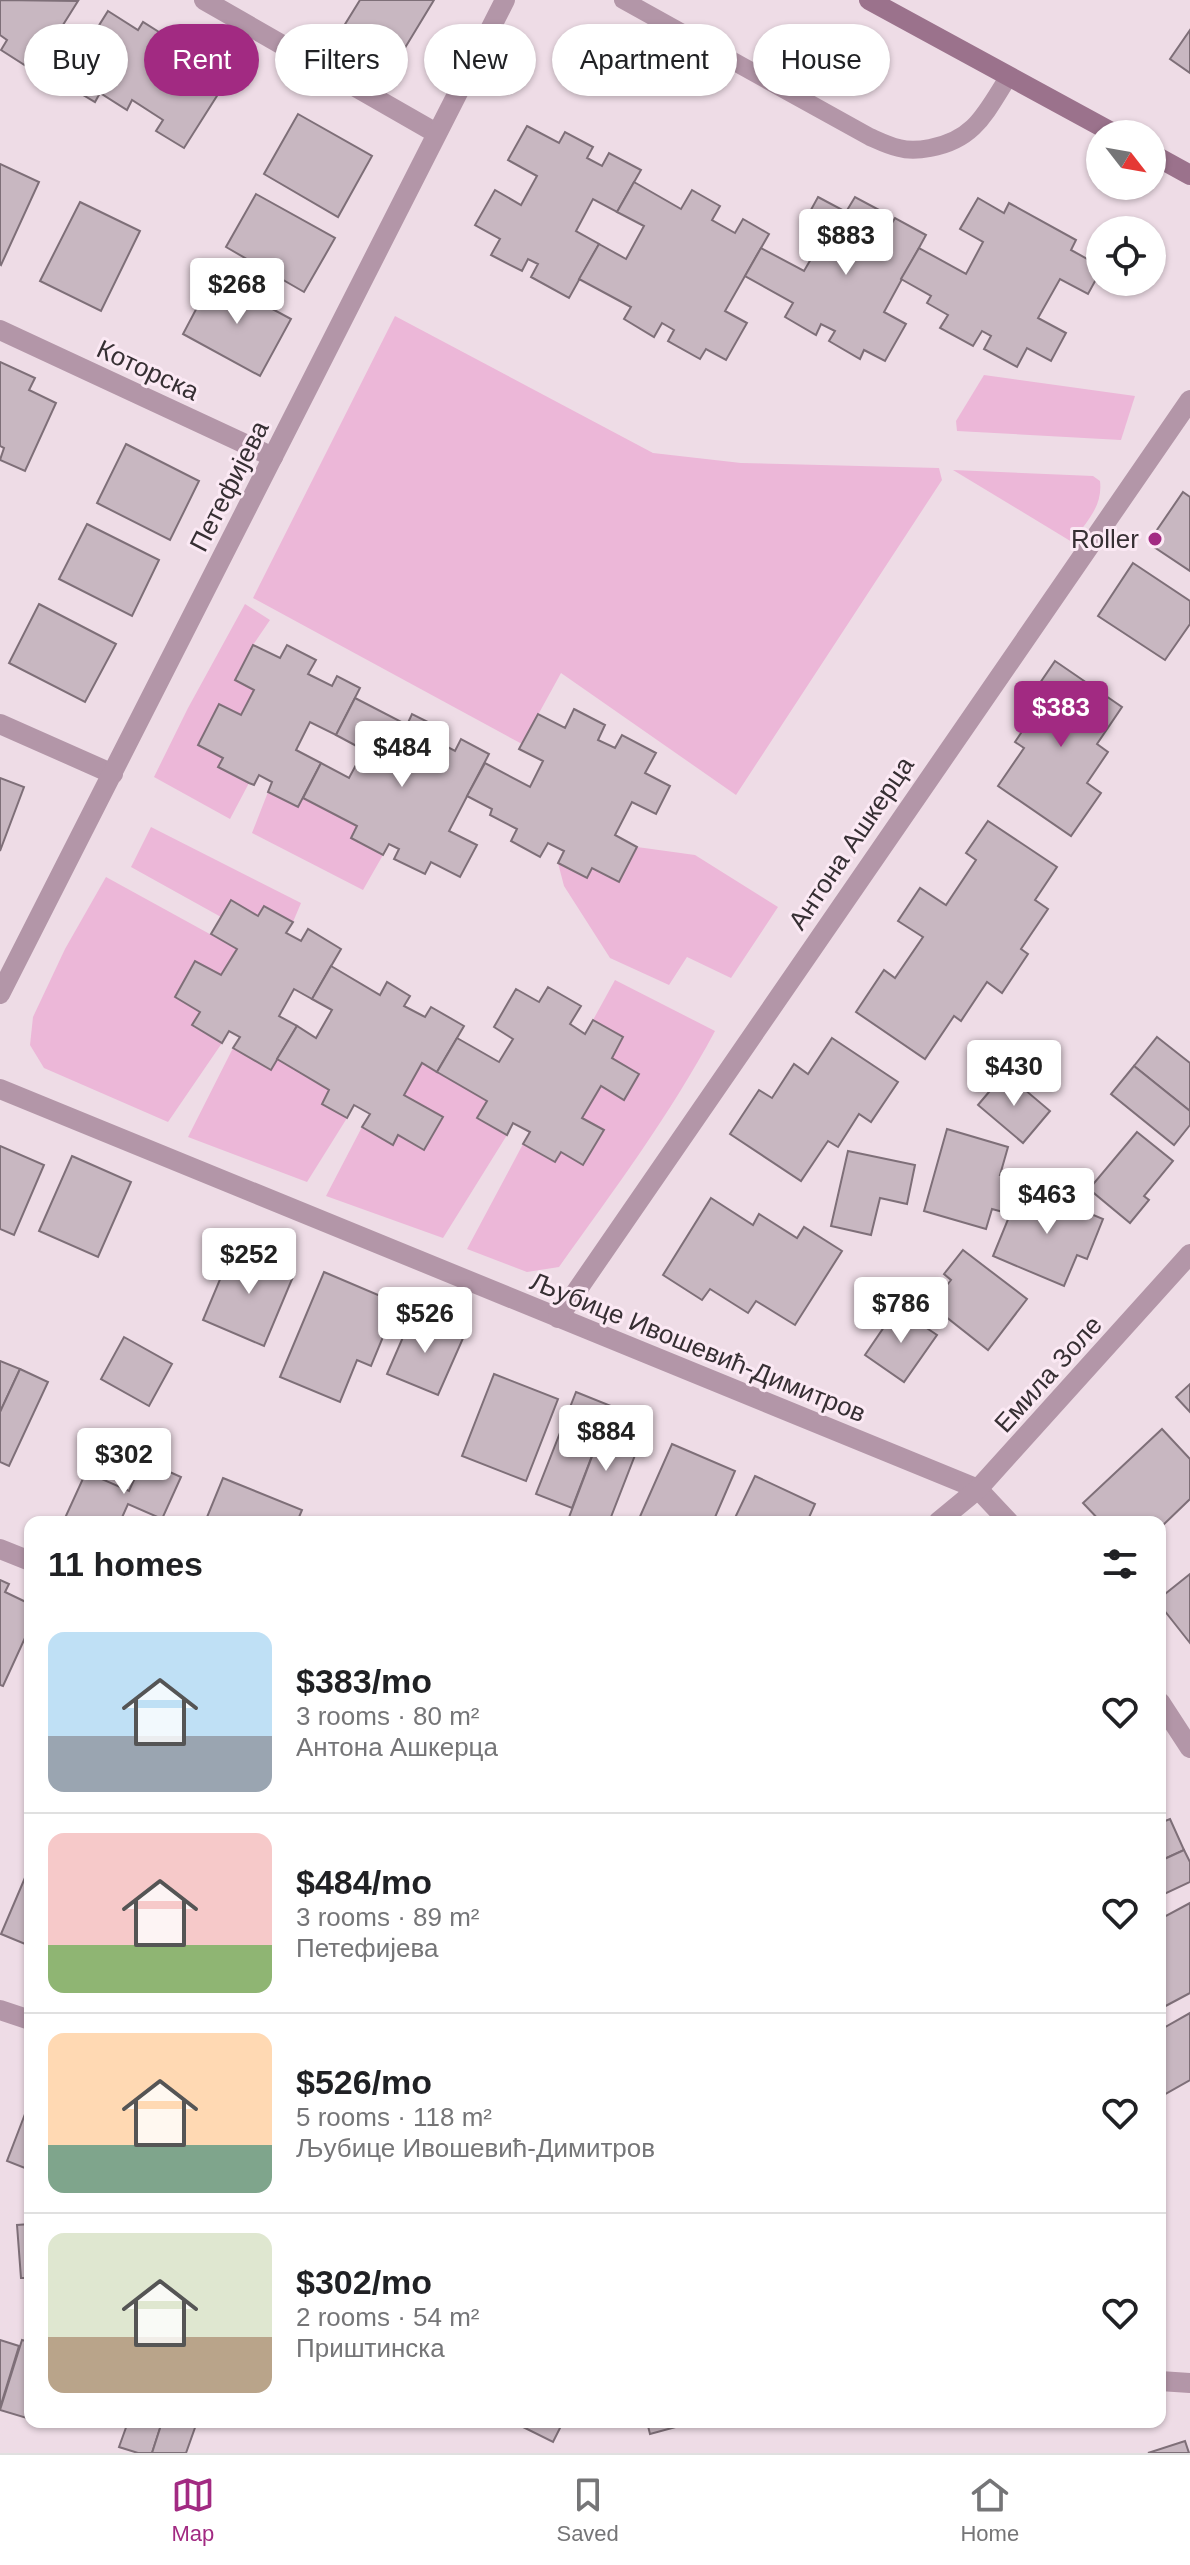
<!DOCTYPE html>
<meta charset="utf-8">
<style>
body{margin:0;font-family:Arial,sans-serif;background:#f2f2f2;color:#202124;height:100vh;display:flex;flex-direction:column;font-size:30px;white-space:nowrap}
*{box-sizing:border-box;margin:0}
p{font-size:26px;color:#757577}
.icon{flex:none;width:44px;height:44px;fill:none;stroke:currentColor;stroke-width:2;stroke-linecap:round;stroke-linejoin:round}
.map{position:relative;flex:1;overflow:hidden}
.side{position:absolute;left:24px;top:1516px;width:1142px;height:912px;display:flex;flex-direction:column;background:#fff;border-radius:16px;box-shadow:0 2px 6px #0004}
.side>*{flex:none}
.hud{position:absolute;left:24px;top:24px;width:1142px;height:72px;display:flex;gap:16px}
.needle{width:52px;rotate:121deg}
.controls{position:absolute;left:1086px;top:120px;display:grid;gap:16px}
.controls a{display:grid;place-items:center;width:80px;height:80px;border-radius:50%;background:#fff;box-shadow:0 2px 6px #0004;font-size:40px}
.price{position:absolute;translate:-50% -68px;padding:0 18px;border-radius:8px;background:#fff;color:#222;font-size:26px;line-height:52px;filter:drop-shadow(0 2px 4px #0008)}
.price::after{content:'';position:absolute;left:50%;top:48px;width:24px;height:18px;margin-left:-12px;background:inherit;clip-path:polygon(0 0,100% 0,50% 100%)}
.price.current{background:#a22a82;color:#fff}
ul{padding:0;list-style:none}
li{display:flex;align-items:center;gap:24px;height:200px;padding:0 24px}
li+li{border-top:2px solid #e0e0e0}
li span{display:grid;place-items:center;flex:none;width:224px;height:160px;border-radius:16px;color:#555}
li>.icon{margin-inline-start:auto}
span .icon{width:96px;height:96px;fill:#fffc;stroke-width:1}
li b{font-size:34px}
h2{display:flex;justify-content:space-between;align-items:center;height:96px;padding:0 24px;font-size:34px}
.tag{padding:0 28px;border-radius:36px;background:#fff;box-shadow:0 2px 6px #0004;font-size:28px;line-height:72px}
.tag.current{background:#a22a82;color:#fff}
.dock{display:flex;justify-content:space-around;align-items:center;height:112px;border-top:2px solid #e0e0e0;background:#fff;font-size:22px;color:#757577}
.dock a{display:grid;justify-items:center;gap:4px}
.dock .current{color:#a22a82}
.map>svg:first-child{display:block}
.green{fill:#ecb7d8}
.building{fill:#c8b7c1;stroke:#7e6f78;stroke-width:2}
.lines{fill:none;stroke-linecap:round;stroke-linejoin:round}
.lane{stroke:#b396a8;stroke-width:18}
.street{stroke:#b396a8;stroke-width:20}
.secondary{stroke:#9b728c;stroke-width:20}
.poi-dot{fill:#a22a82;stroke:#fbe9f4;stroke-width:3}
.labels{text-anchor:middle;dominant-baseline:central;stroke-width:6;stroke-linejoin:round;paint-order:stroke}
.street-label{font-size:26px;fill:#362f33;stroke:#fbe9f4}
.poi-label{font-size:26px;fill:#362f33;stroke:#fbe9f4;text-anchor:end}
</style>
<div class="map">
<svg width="1190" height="2453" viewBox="0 0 1190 2453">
<rect width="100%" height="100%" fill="#eedce6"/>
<g class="green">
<path d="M395 316 653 453 741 463 939 468 942 480 736 795 561 673 522 744 253 598Z"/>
<path d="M984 375 1135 396 1121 440 957 431 956 421Z"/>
<path d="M953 470 1093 476 1100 481C1103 507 1086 522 1072 542Z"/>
<path d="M245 604 270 620 253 645 235 680 254 690 241 715 219 704 198 745 223 758 219 767 249 783 230 819 154 777 188 708Z"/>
<path d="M268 792 298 807 303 798 357 826 351 838 383 855 363 890 252 833Z"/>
<path d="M151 827 301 903 293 922 265 906 258 916 231 900 221 917 131 867Z"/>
<path d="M637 847 695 855 778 907 731 978 687 957 669 985 610 958 564 886 558 863 586 877 592 868Z"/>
<path d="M106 877 237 949 221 975 175 997 200 1012 192 1026 222 1043 168 1122 44 1068 30 1045 33 1017 65 949Z"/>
<path d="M615 980 715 1031C670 1115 614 1190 559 1267L527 1272 467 1249 523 1144 554 1162 561 1152 584 1165 604 1130 582 1118 601 1086 624 1100 639 1074 612 1058 623 1037 593 1020Z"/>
<path d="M233 1048 271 1070 277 1059 329 1090 322 1104 347 1118 307 1182 188 1137Z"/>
<path d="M422 1063 487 1101 477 1118 507 1135 443 1238 326 1196 362 1127 392 1145 398 1135 425 1149 443 1117 404 1095Z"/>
</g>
<g class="building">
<path d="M0 0 78 1 34 71 1 50 7 40 0 35Z"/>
<path d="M360 0H434L394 66 339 34Z"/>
<path d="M108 11 138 30 143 22 170 39 174 33 204 52 198 62 227 80 184 148 156 131 163 120 132 100 127 110 100 93 95 102 63 83Z"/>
<path d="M1190 30V73L1170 59Z"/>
<path d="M298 114 372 156 338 217 264 174Z"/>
<path d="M527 126 559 143 565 132 593 147 587 158 602 166 609 153 641 170 617 212 593 199 576 231 599 244 569 298 531 277 538 264 528 259 522 271 491 255 500 239 475 225 495 190 521 205 537 176 508 160Z"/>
<path d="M0 164 39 182 1 265 0 264Z"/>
<path d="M634 182 681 209 692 190 720 206 712 220 735 233 743 219 769 234 725 311 747 323 726 360 706 349 700 359 668 341 674 330 662 323 654 337 624 319 631 307 579 279 599 244 626 259 644 226 617 212Z"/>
<path d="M256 194 335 238 304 292 226 247Z"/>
<path d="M818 197 846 212 855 197 881 211 876 220 889 228 895 218 926 235 884 312 906 324 885 361 864 350 860 359 829 341 835 331 821 324 816 335 785 317 793 303 745 276 761 248 804 271 822 240 801 228Z"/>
<path d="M978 198 1004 213 1009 203 1076 240 1071 250 1100 266V272L1088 294 1060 279 1038 318 1066 333 1051 361 1027 348 1017 367 984 349 991 336 982 331 973 346 940 328 948 315 927 303 931 296 901 279 919 248 966 274 983 242 960 229Z"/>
<path d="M80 202 140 231 101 311 40 281Z"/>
<path d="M213 277 291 319 260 376 183 334Z"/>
<path d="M0 362 35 378 29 390 56 403 25 471 0 460 4 448 0 446Z"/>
<path d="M126 444 199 481 170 540 97 503Z"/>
<path d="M1183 492 1190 497V571L1148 543Z"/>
<path d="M87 524 159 560 132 616 59 579Z"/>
<path d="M1133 563 1190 601V624L1165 660 1098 616Z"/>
<path d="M39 604 116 644 85 702 9 663Z"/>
<path d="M253 645 280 658 287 645 316 660 308 674 332 686 337 676 360 688 336 735 310 722 296 750 321 763 298 807 268 792 272 782 259 775 254 785 249 783 218 767 223 758 198 745 219 704 241 715 254 690 235 680Z"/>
<path d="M1055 661 1122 707 1097 744 1108 752 1087 783 1101 793 1071 836 998 786 1024 748 1015 742 1037 709 1027 702Z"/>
<path d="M355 698 407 725 412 714 444 730 438 742 455 751 461 739 489 754 449 831 477 845 460 877 431 862 425 874 394 859 399 849 389 844 383 855 351 838 357 826 303 798 321 763 349 778 364 750 336 735Z"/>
<path d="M574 709 605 725 598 740 615 748 622 735 656 753 645 773 670 786 656 814 632 802 615 835 637 847 619 882 592 868 587 878 558 863 564 851 548 843 540 857 511 841 517 829 490 815 492 809 467 796 485 763 530 787 543 761 519 749 538 714 565 728Z"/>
<path d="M0 778 24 787 0 851Z"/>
<path d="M988 821 1057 867 1035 900 1048 909 1021 949 1028 954 1002 993 987 982 961 1021 954 1016 925 1059 856 1012 884 970 895 978 923 937 898 921 920 888 946 905 976 860 966 853Z"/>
<path d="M231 900 258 916 264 906 293 922 286 933 301 941 308 929 341 949 312 999 294 989 279 1016 297 1026 271 1070 233 1048 240 1037 229 1031 222 1043 192 1025 200 1012 175 997 195 961 221 975 237 949 211 934Z"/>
<path d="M331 966 380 995 387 982 410 996 404 1006 425 1017 431 1007 464 1026 437 1072 422 1063 404 1095 443 1117 424 1150 398 1135 393 1145 362 1127 370 1114 354 1105 347 1118 322 1104 329 1090 277 1059 297 1026 316 1038 332 1010 312 999Z"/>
<path d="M548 987 581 1006 570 1024 585 1034 593 1020 623 1037 612 1058 639 1074 624 1100 601 1086 582 1118 604 1130 583 1165 561 1152 555 1162 523 1144 530 1132 513 1123 507 1135 477 1118 487 1101 437 1072 457 1038 499 1062 513 1039 494 1027 516 989 539 1002Z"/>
<path d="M1157 1037 1190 1063V1111L1134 1066Z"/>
<path d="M832 1038 898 1082 871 1122 859 1114 838 1147 828 1141 801 1181 730 1134 759 1090 772 1098 794 1064 808 1074Z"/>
<path d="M1134 1066 1190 1111V1125L1174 1145 1111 1094Z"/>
<path d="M1005 1073 1050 1111 1023 1143 978 1105Z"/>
<path d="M947 1129 1008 1147 1000 1175 1013 1179 1003 1212 992 1209 986 1229 924 1211Z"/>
<path d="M1137 1132 1173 1161 1144 1196 1149 1200 1130 1223 1089 1189Z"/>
<path d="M0 1146 44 1165 14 1235 0 1229Z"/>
<path d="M848 1151 915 1165 907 1204 880 1198 871 1235 831 1226Z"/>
<path d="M72 1156 131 1182 98 1257 39 1231Z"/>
<path d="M1022 1185 1103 1219 1087 1259 1077 1255 1064 1286 993 1256Z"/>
<path d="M711 1198 753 1225 759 1214 797 1238 804 1227 842 1251 795 1325 756 1301 748 1313 710 1289 702 1300 663 1275Z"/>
<path d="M234 1246 295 1272 264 1346 203 1320Z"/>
<path d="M963 1250 1027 1299 988 1350 931 1305 951 1280 944 1274Z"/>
<path d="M324 1272 397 1303 371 1366 357 1360 340 1402 280 1377Z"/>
<path d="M897 1308 937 1335 904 1382 865 1355Z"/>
<path d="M413 1314 464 1336 438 1395 387 1374Z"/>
<path d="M124 1337 172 1364 149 1406 101 1379Z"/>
<path d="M0 1361 20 1369 0 1412Z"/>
<path d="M20 1369 48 1382 9 1466 0 1462V1412Z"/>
<path d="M494 1374 558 1399 526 1481 462 1456Z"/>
<path d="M1190 1384V1412L1176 1397Z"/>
<path d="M576 1392 611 1406 572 1508 536 1494Z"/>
<path d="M607 1417 644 1432 609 1522H574L568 1520Z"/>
<path d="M1162 1429 1190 1459V1499L1160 1528V1522H1101L1083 1503Z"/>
<path d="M672 1444 735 1471 713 1522 638 1521Z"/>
<path d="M143 1460 181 1477 162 1519 128 1504 120 1522H74L65 1518 86 1472 129 1491Z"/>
<path d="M755 1476 815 1504 807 1522H733Z"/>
<path d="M223 1478 302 1510 297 1522H205Z"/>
<path d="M1190 1574V1643L1160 1605V1598Z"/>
<path d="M0 1580 9 1584 5 1592 30 1604V1627L3 1686 0 1685Z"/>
<path d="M1170 1819 1184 1850 1160 1861V1823Z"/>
<path d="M1184 1850 1190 1862V1882L1160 1896V1861Z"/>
<path d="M30 1866V1946L1 1934Z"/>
<path d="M1190 1903V1993L1160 2009V1919Z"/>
<path d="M1190 2013V2080L1160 2097V2030Z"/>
<path d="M30 2101V2170L7 2161Z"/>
<path d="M30 2224V2278H21L17 2225Z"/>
<path d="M0 2340 19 2346 0 2408Z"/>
<path d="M22 2340 30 2342V2419L0 2410Z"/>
<path d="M128 2422H162L152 2453H138L119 2447Z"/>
<path d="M162 2422H197L186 2453H152Z"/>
<path d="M513 2422H563L553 2442Z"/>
<path d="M647 2422H694L650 2434Z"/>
<path d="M1185 2441 1189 2453H1148Z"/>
</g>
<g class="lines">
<path class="lane" d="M623 0 870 137C879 141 889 146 899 148 909 151 920 150 930 148 975 140 986 112 1009 76"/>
<g class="street">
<path d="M204 0 436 133"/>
<path d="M0 330 273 457"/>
<path d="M0 724 113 774"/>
<path d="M0 994 505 0"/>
<path d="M0 1089 978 1489 1009 1522"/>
<path d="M558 1318 1190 400"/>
<path d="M938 1522 978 1489 1190 1254"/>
<path d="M0 1549 30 1561"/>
<path d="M1160 1702 1190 1748"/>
<path d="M0 2010 30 2020"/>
<path d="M1160 2381 1190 2383"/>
</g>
<g class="secondary">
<path d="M869 0 1115 134"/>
<path d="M1152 154 1190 175"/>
</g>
</g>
<circle class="poi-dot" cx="1155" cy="539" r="8"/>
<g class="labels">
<g class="street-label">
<text transform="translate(148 370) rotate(25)">Которска</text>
<text transform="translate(229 486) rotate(-63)">Петефијева</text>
<text transform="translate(851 843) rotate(-56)">Антона Ашкерца</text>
<text transform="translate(698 1347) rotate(22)">Љубице Ивошевић-Димитров</text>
<text transform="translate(1048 1374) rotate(-48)">Емила Золе</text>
</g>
<g class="poi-label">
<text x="1139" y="539">Roller</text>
</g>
</g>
</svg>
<div class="controls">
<a><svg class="needle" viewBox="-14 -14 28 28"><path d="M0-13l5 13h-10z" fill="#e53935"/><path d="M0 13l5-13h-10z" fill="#757577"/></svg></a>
<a><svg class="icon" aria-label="locate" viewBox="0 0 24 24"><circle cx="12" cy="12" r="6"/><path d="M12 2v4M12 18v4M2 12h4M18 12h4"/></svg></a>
</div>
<b class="price" style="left:846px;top:277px">$883</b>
<b class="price" style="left:237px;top:326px">$268</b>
<b class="price current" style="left:1061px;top:749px">$383</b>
<b class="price" style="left:402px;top:789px">$484</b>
<b class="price" style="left:1014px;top:1108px">$430</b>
<b class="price" style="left:1047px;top:1236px">$463</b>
<b class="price" style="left:249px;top:1296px">$252</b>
<b class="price" style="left:901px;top:1345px">$786</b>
<b class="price" style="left:425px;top:1355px">$526</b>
<b class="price" style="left:606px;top:1473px">$884</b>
<b class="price" style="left:124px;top:1496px">$302</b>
<div class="hud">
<a class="tag">Buy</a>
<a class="tag current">Rent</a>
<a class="tag">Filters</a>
<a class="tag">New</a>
<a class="tag">Apartment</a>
<a class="tag">House</a>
</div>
<section class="side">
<h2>11 homes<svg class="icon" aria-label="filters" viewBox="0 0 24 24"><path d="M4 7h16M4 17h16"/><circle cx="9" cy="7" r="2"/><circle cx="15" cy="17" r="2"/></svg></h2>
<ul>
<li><span style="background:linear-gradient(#bfe0f5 65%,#9aa5b1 0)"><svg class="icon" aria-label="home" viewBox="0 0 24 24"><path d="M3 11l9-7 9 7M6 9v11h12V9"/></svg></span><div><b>$383/mo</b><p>3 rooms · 80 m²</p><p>Антона Ашкерца</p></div><svg class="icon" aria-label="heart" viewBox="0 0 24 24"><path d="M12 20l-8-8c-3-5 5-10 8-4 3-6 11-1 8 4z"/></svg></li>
<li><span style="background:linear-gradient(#f6c9c9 70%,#8fb573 0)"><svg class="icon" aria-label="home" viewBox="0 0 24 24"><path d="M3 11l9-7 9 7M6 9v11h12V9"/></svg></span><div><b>$484/mo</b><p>3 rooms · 89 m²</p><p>Петефијева</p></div><svg class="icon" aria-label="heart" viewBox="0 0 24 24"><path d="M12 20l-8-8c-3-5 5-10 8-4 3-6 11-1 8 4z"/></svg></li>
<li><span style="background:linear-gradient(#ffd9b3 70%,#7fa58c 0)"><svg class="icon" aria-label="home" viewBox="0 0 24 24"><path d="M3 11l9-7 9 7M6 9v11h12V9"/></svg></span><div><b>$526/mo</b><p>5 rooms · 118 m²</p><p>Љубице Ивошевић-Димитров</p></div><svg class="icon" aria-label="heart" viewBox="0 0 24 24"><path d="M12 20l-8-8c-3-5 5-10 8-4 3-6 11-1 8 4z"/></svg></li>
<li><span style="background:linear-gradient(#dfe7d0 65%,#b9a48a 0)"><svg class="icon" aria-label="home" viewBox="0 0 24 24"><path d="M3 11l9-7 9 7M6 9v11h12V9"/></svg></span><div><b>$302/mo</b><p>2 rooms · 54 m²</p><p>Приштинска</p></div><svg class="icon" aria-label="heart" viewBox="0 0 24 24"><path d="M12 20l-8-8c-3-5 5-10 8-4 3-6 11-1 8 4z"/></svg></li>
</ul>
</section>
</div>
<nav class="dock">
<a class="current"><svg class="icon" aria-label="map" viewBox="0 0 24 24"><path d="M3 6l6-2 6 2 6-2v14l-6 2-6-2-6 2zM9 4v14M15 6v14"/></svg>Map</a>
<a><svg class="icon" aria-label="saved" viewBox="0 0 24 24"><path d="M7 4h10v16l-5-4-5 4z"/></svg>Saved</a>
<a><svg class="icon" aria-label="home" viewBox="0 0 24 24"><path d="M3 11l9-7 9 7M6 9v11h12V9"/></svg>Home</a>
</nav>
